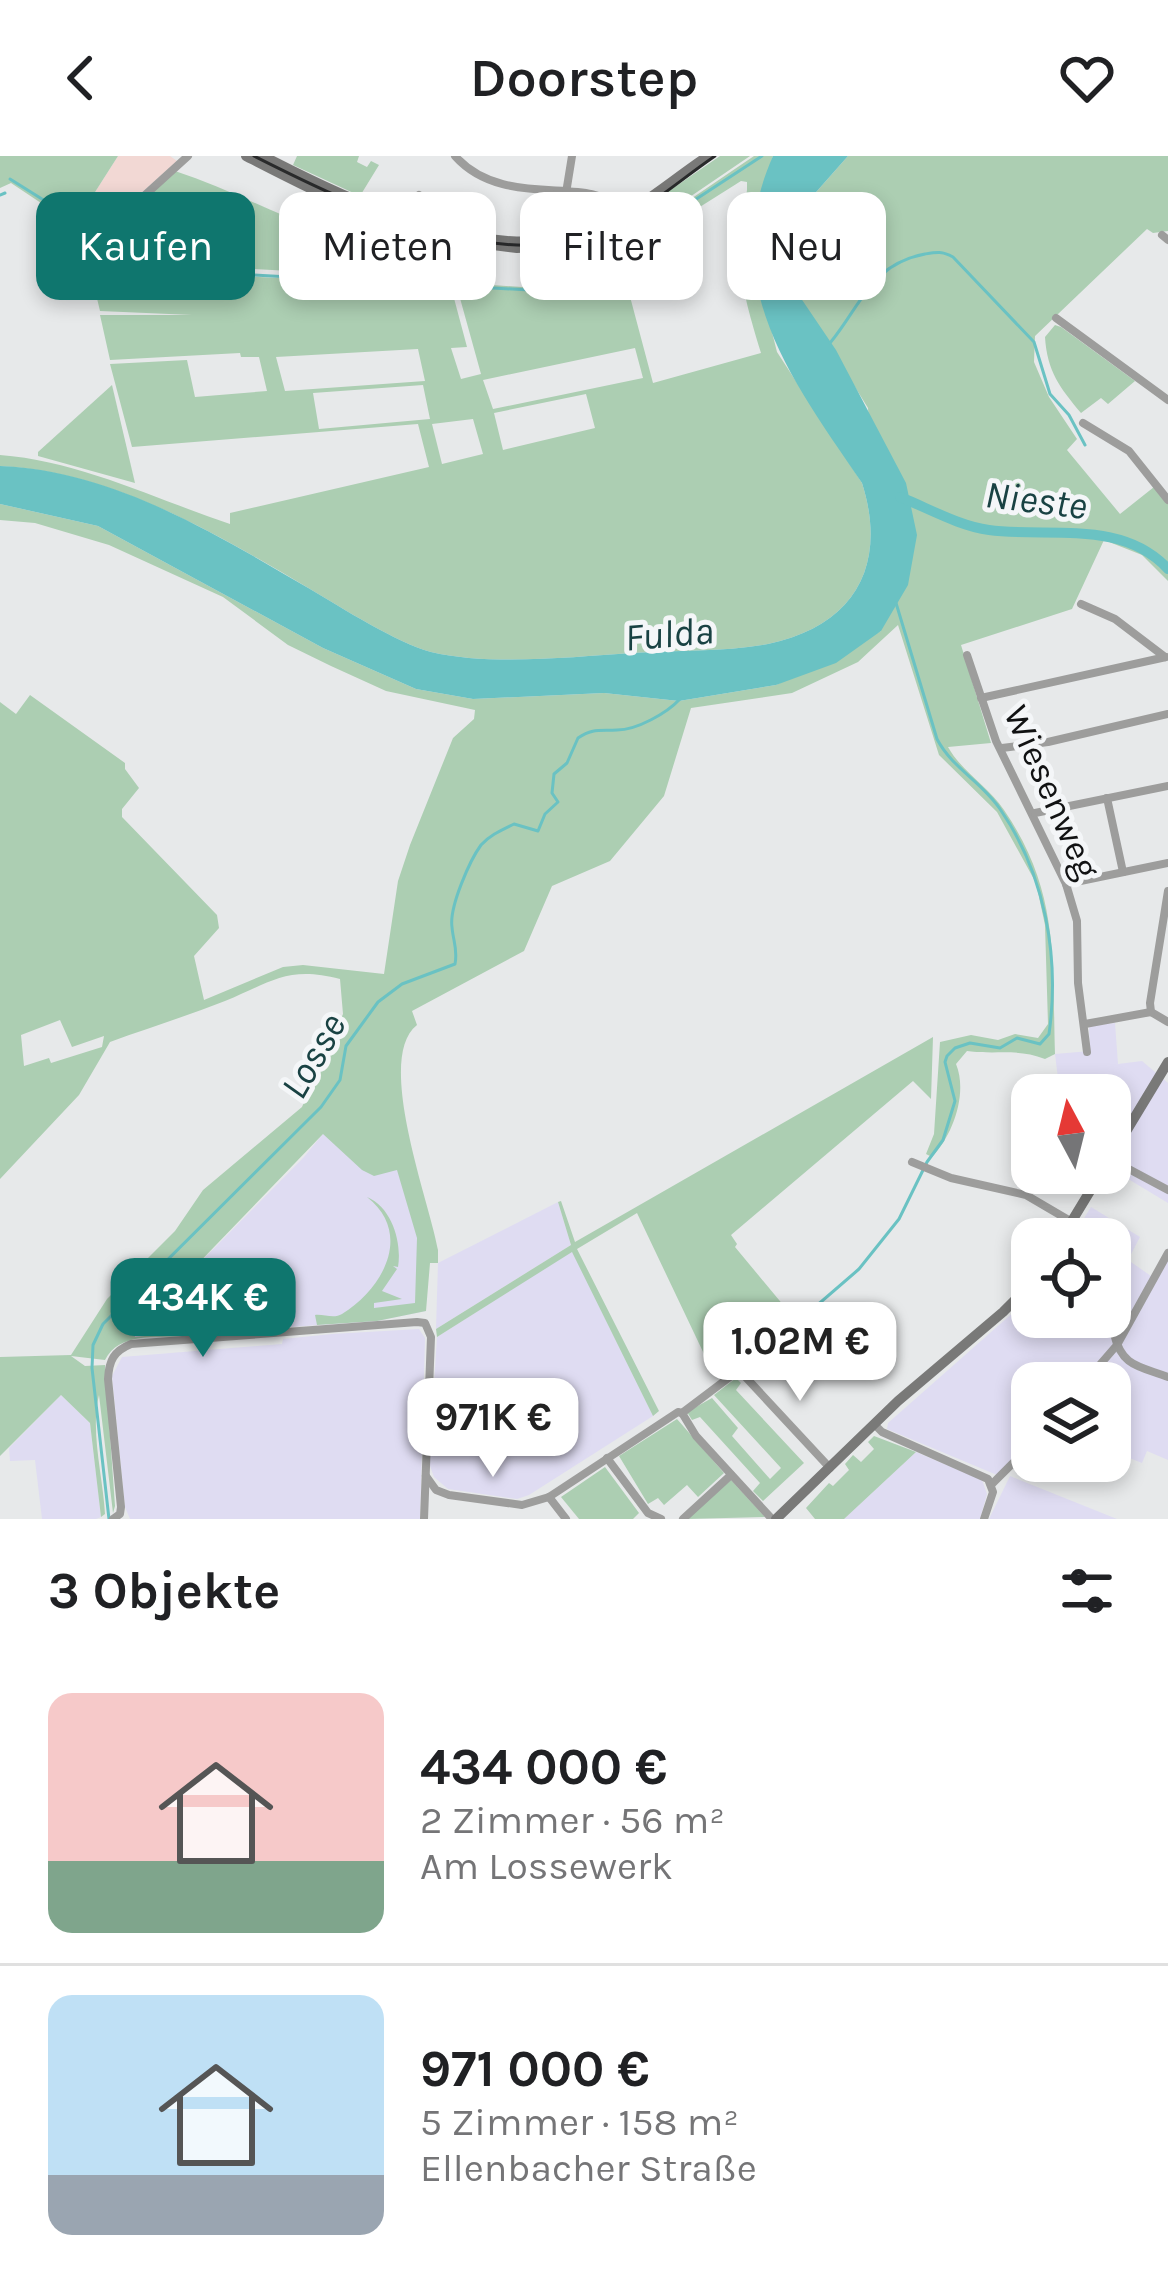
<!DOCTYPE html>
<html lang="de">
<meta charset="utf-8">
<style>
body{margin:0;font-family:Karla,sans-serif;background:#f6f6f6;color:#202124;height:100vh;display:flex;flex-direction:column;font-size:45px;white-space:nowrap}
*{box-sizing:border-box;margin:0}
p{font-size:39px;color:#757577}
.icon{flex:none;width:66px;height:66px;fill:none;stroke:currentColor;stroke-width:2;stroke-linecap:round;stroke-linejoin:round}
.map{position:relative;height:1363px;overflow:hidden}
.details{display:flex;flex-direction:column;background:#fff;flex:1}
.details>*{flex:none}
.banner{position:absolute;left:36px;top:36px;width:1098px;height:108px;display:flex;gap:24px}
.needle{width:78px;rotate:353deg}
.buttons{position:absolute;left:1011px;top:918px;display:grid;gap:24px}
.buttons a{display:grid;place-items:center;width:120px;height:120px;border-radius:24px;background:#fff;box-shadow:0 6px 18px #0003;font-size:60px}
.price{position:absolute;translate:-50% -102px;padding:0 27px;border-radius:24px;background:#fff;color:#222;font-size:39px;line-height:78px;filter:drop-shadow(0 3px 6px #0008)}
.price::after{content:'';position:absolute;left:50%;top:72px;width:36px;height:27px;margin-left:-18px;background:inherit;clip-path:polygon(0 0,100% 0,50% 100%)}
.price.active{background:#0f766e;color:#fff}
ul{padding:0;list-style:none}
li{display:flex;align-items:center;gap:36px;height:300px;padding:0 48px}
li+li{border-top:3px solid #e0e0e0}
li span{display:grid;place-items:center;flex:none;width:336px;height:240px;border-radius:24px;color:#555}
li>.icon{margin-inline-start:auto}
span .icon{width:144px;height:144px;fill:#fffc;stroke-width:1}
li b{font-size:51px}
h2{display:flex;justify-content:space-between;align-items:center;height:144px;padding:0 48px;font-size:51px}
.pill{padding:0 42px;border-radius:24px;background:#fff;box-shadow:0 6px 18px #0003;font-size:42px;line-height:108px}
.pill.active{background:#0f766e;color:#fff}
header{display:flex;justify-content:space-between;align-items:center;height:156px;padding:0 48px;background:#fff;font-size:54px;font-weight:600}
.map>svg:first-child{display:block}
.industrial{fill:#dfdcf2}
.education{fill:#f2d8d4}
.green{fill:#acceb2;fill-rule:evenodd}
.water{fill:#6ac2c3}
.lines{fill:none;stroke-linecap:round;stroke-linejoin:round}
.stream{stroke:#6ac2c3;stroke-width:3}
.river{stroke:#6ac2c3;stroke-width:10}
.street{stroke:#9d9d9c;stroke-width:8}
.secondary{stroke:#797978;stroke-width:10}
.tram{stroke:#292a2b;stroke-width:3}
.labels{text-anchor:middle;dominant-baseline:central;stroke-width:10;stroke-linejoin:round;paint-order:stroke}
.street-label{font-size:36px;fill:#111213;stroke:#f4f6f8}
.water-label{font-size:39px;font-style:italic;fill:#194243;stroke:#f4f6f8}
</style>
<header><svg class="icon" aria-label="back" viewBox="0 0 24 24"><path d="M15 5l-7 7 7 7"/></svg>Doorstep<svg class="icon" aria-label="heart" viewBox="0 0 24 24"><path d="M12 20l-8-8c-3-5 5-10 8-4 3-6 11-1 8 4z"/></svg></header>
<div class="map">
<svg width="1168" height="1363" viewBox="0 0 1168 1363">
<rect width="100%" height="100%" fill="#e7e9ea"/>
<g class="industrial">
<path d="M1115 867 1118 908 1142 905 1168 927V1047L1110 1012V939H1060L1055 898 1090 895 1089 870Z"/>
<path d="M327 973 407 994 426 1155 377 1165 132 1182 142 1158 162 1145 304 1001Z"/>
<path d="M558 1046 571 1089 436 1173 438 1107Z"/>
<path d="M1091 1051 1140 1081 1128 1104 1151 1120 1168 1092V1304L1147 1295 1142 1307 1114 1296 1110 1305V1227H1032V1293L1029 1289 997 1319 887 1273 888 1267 1032 1140V1161H1110V1083H1071Z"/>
<path d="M572 1095 653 1260 529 1339 517 1343 448 1333 434 1321 429 1307 437 1181Z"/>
<path d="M419 1173 425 1182 420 1363H130L125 1351 112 1220 122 1201 282 1188 283 1183 332 1178Z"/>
<path d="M61 1239 90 1267 101 1361 96 1363H42L35 1304 10 1305 9 1292Z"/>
<path d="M916 1296 982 1324 987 1338 980 1363H844Z"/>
<path d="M1010 1320 1117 1363H989Z"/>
</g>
<path class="education" d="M118 0H170L177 5 93 80 74 69Z"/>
<g class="green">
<path d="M0 0H118L74 69 11 27 0 32Z"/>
<path d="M297 0H359L357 6 367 11 371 5 379 9 360 40 293 9Z"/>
<path d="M720 0H750L675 51 616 105 602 92 612 85 611 80 598 84 599 89 596 86 601 77 615 72Z"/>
<path d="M754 0H773L756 54 752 97 777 196 862 327C888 409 855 470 768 488 725 496 676 494 632 497 571 501 490 510 431 496 397 487 342 452 310 433 215 377 113 316 0 310V299C80 305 155 343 230 368V357L429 311 418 268 132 291 110 208 187 204 195 241 267 235 259 201H241L240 197 110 204 100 159H192L100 155 89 109 99 86 146 115 451 131 467 191 451 192 461 223 481 218 458 135 462 127 537 132 570 126 560 95H565L573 114 594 107 600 101 612 111 617 110 676 53ZM741 25 747 26V34C735 107 740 128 761 197L653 227 624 118 676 66ZM635 192 643 222 493 253 483 224ZM418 193 425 225 285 235 276 201ZM423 229 430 263 319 273 313 237ZM586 238 595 272 503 294 494 257ZM473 263 483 298 442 308 432 268Z"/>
<path d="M848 0H1168V75L1153 77 1147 73 1035 180 1034 206 1049 241 1077 283 1067 294 1120 358 1154 331 1168 348V425L1142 399 1104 384 1072 453 961 489 991 587 948 591C962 616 988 630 1004 654 1060 736 1052 804 1055 898L1045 903C1018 892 997 899 967 895L956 908C968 937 953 979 932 1001L926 998 934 978 940 886 971 879 998 884 1015 878 1038 882 1048 868 1045 769 1036 727 997 656 939 599 898 469 858 506 792 537 691 552 664 640 610 705 552 730 524 795 412 855 417 869C374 902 430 1047 438 1094V1107H430L426 1155 377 1165 317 1169 315 1159C324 1158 334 1163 342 1158 384 1132 413 1077 367 1041 393 1052 402 1088 398 1111L393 1110 397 1113 382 1135 402 1143 374 1147V1152L415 1147 417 1082 397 1014 374 1020 362 1014 323 978 162 1145 142 1158 133 1172 135 1181 183 1176V1180C156 1182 119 1176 105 1204L71 1200 85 1210 105 1209 115 1350 113 1357 99 1239C90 1275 103 1321 105 1358L101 1361 90 1267 61 1239 0 1300V1201L71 1199 107 1143 175 1075 203 1034 302 951 343 858 340 823C287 809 270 827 225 845 187 860 148 872 110 886L79 939 0 1023V546L16 558 30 539 125 607V613L139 632 122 653V661L217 759 219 772 194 800 204 844 283 811 303 809 384 818 398 725 410 689 453 582 474 563 475 554 386 535 331 510 288 489 223 441 109 389 35 367 0 364V348L98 370 323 492 416 533 473 543 604 537 679 545 776 529 881 475 868 252 792 129 793 77 802 52ZM60 864 72 891 104 880 102 891 51 907 49 902 24 910 21 879Z"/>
<path d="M175 15C245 38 307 76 378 93L380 120 150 107 107 81Z"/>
<path d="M1055 169 1061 171 1135 225 1108 248 1101 242 1081 257C1060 232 1047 215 1045 181Z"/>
<path d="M112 229 135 327 38 300V296Z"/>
<path d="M933 881 931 943 913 925 731 1079 737 1088 735 1091 784 1150 766 1161 769 1167 705 1200 637 1057 577 1093 659 1255 653 1260 572 1096 437 1181 436 1173 571 1089 558 1046 561 1045 575 1086Z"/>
<path d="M736 1222 741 1227 736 1234 804 1307 763 1345 753 1335 760 1327 700 1261 692 1264 687 1256 712 1242 738 1272 732 1280 770 1323 781 1312 714 1239Z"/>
<path d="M677 1263 724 1317 698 1341 687 1329 664 1349 658 1342 648 1348 619 1300Z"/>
<path d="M874 1280 916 1296 844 1363H815L806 1352 829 1327 833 1330 849 1314 845 1308 853 1299 861 1306 874 1293 868 1286Z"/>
<path d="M605 1311 639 1357 633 1363H579L561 1341Z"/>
<path d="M731 1324 765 1361 687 1363Z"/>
</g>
<path class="water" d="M773 0H848L802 52 793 77 792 129 836 194 906 327 917 379 908 429 881 475 836 507 776 529 679 545 604 537 473 543 416 533 323 492 98 370 0 348V310C112 314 216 378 310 433 342 452 397 487 431 496 490 510 571 501 632 497 676 494 725 496 768 488 855 470 888 409 862 327 793 225 716 128 773 0Z"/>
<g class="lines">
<g class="stream">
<path d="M10 23 93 75"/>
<path d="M0 39 5 37"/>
<path d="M101 85 147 113 449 130"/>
<path d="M620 111 678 55 762 0"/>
<path d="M457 130 548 135 612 115"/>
<path d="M830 187C862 148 871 108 925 98 937 96 942 95 953 101L1034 186 1050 238 1069 259 1085 289"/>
<path d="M778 1183 859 1113 899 1063 927 1006 943 984 955 945 945 906 947 900 955 892 970 887 1000 892 1017 882 1040 888 1049 878C1060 801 1045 718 1000 653 982 626 952 612 937 583L896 447"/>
<path d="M109 1363 92 1212 93 1189 103 1168 321 951 340 924 346 890 378 846 402 828 455 808C458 793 453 785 452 771 449 751 470 704 481 689 490 679 502 674 514 668L538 675 545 658 558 646 552 637 554 618 567 607 578 582C593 572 600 575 617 574 637 574 667 557 680 543"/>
</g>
<path class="river" d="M900 341C928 352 959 370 989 374 1050 382 1122 363 1168 413"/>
<g class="street">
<path d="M455 0C504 55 591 18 617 52"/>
<path d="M549 35 559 75"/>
<path d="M566 37 572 0"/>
<path d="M419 39 443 57 441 76 446 103"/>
<path d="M1162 79 1168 84"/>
<path d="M91 88 188 0"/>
<path d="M1056 162 1168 244"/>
<path d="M1083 267 1129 295 1168 344"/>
<path d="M1081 448 1115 463 1165 501"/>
<path d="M967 499 996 585 1066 728 1077 765 1078 827 1087 896"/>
<path d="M981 542 1166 501"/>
<path d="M1002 592 1048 586 1168 558"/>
<path d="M1107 642 1123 716"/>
<path d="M1035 657 1168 630"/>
<path d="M1066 728 1168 707"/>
<path d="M1168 735 1150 847 1151 856 1168 866"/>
<path d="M1085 868 1151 856"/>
<path d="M1110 1003 1168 1034"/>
<path d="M912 1006 951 1022 1026 1039 1072 1066"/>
<path d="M1090 1161 1114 1178C1122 1211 1139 1210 1168 1221"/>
<path d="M1084 1227 1117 1189 1168 1097"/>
<path d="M682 1257 696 1280 772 1363"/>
<path d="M874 1268 882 1276 988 1323 993 1336 984 1363"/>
<path d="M607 1302 648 1357 661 1363"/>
<path d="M426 1320 436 1334 449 1339 522 1349 549 1341 678 1256 682 1257 739 1214 830 1312"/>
<path d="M991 1329 1032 1288"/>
<path d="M549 1341 566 1363"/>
<path d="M113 1363 120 1358 121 1351 108 1223C109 1204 114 1195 131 1188L417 1166 425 1167 431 1181 424 1363"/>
<path d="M683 1363 731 1319"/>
</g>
<g class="secondary">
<path d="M246 0C316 36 382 71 460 84"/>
<path d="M263 0C356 48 504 119 608 68 643 50 675 22 708 0"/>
<path d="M478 87 517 92 555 90"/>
<path d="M1110 1002 1168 906"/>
<path d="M1061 1083 1101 1017"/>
<path d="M776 1363 898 1245 1003 1156 1032 1127"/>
</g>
<path class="tram" d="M254 0C351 49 499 122 607 73 645 55 680 24 715 0"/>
</g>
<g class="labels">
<g class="street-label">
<text transform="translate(1052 636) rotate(66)">Wiesenweg</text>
</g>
<g class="water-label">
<text transform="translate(1036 344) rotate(7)">Nieste</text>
<text transform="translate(669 478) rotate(-5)">Fulda</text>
<text transform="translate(313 900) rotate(-60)">Losse</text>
</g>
</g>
</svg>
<div class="buttons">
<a><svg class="needle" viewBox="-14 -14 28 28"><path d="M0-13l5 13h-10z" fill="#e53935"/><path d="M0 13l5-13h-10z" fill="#757577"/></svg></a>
<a><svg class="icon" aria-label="locate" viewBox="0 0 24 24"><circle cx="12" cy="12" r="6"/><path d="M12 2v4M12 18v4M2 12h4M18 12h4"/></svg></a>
<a><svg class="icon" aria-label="layers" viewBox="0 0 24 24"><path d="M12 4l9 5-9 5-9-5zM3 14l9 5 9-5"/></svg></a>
</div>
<b class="price active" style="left:203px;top:1204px">434K €</b>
<b class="price" style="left:800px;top:1248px">1.02M €</b>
<b class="price" style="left:493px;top:1324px">971K €</b>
<div class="banner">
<a class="pill active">Kaufen</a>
<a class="pill">Mieten</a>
<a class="pill">Filter</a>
<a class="pill">Neu</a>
</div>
</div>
<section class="details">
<h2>3 Objekte<svg class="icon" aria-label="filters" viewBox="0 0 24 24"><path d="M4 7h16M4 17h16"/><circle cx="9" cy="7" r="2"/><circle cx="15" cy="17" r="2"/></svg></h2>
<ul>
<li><span style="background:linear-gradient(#f6c9c9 70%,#7fa58c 0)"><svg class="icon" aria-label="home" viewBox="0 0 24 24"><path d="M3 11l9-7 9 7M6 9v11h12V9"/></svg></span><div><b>434 000 €</b><p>2 Zimmer · 56 m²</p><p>Am Lossewerk</p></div></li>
<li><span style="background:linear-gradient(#bfe0f5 75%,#9aa5b1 0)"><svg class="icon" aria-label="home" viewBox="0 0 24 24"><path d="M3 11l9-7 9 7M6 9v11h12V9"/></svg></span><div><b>971 000 €</b><p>5 Zimmer · 158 m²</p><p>Ellenbacher Straße</p></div></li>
</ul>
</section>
